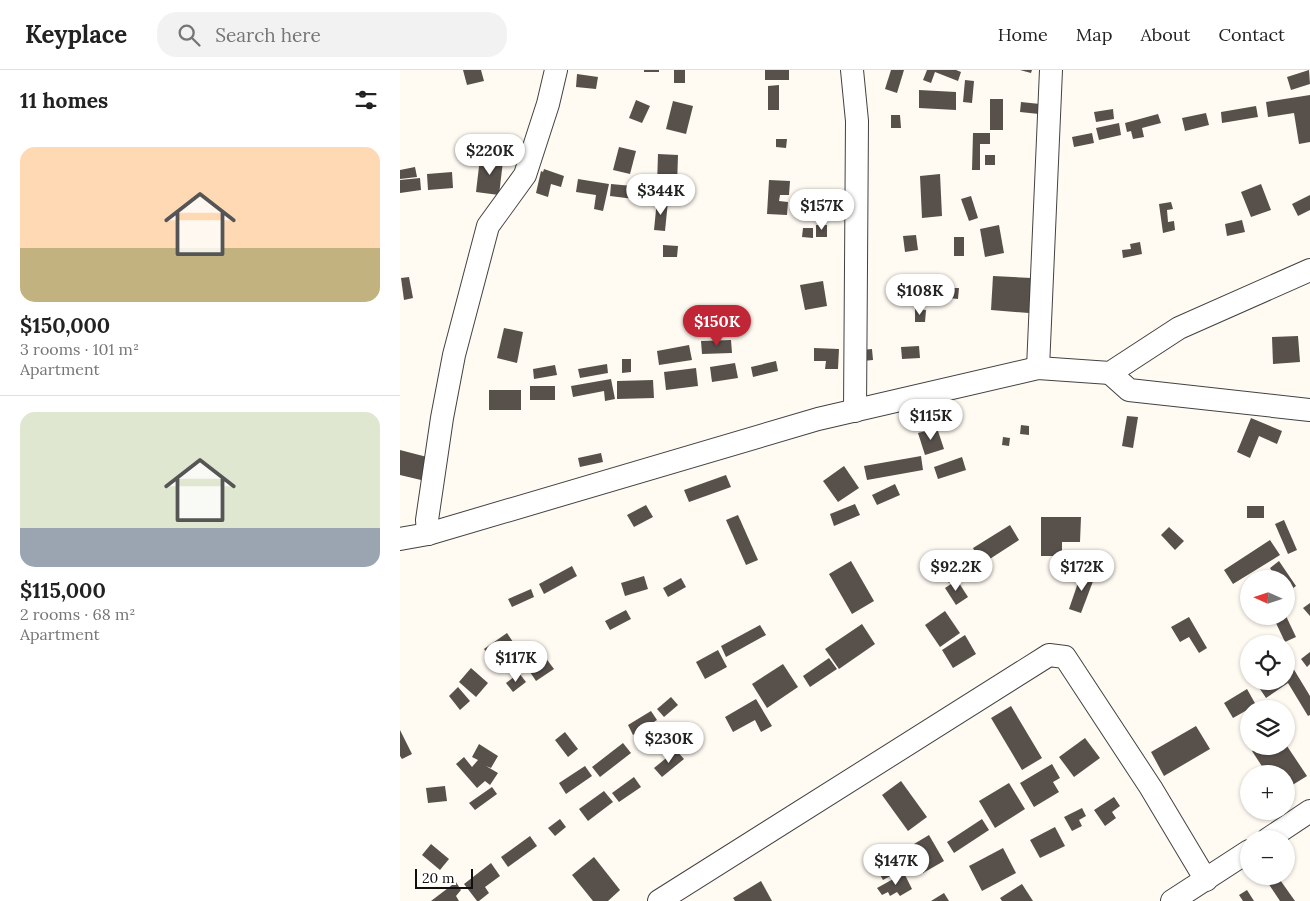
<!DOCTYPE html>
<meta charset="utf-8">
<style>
body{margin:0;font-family:Lora,serif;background:#f2f2f2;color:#222;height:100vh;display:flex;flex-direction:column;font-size:19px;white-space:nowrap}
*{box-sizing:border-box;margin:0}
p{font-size:16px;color:#767676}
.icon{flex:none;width:28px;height:28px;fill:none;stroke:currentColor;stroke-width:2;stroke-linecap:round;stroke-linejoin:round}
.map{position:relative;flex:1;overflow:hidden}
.details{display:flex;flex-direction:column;background:#fff;width:400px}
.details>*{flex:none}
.needle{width:32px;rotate:273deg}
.buttons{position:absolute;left:840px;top:500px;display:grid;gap:10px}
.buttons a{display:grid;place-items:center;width:55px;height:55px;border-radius:50%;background:#fff;box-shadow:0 1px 4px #0004;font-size:25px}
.scale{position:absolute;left:15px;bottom:12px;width:58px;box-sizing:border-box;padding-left:5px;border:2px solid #0f0f0f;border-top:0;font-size:14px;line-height:18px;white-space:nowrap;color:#0f0f0f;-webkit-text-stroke:4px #fff;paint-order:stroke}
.price{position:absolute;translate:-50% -42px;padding:0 11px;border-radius:18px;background:#fff;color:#222;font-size:16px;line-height:32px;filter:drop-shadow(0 1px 2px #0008)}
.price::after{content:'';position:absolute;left:50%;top:30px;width:15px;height:11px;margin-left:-8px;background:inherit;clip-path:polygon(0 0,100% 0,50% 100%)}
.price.current{background:#c12637;color:#fff}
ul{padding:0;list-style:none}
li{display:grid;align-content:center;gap:10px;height:265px;padding:0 20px}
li+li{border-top:1px solid #e0e0e0}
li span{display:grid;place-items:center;height:155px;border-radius:15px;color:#555}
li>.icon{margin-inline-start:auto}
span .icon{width:90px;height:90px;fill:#fffc;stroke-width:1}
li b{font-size:21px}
h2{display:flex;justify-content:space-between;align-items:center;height:60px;padding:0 20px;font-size:21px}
header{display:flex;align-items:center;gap:30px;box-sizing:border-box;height:70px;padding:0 25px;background:#fff;border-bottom:1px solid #e0e0e0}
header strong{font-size:24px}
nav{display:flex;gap:28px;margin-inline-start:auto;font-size:18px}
.search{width:350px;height:45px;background:#f2f2f2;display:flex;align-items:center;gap:12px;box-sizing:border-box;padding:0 18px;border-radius:20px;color:#767676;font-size:19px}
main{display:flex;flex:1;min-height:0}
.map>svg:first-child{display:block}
.building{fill:#58504b}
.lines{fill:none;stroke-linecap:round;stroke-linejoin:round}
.minor-casing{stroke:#424242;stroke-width:24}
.minor{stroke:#fff;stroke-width:22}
</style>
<header>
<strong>Keyplace</strong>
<div class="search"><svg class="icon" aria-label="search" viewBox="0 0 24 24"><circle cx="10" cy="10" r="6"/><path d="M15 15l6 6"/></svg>Search here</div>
<nav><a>Home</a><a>Map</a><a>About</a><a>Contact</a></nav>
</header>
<main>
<section class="details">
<h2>11 homes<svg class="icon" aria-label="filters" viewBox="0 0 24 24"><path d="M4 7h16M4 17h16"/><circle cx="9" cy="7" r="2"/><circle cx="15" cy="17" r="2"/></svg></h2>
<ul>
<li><span style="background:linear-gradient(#ffd9b3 65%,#c2b280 0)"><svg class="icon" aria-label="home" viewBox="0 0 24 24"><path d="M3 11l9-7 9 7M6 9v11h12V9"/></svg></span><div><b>$150,000</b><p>3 rooms · 101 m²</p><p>Apartment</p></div></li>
<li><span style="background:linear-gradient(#dfe7d0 75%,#9aa5b1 0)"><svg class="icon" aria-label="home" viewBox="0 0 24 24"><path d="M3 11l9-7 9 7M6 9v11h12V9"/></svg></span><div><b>$115,000</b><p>2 rooms · 68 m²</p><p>Apartment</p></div></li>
</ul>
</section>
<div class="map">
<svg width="910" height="831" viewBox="0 0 910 831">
<rect width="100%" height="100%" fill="#fffbf2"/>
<g class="building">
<path d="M63 0H81L84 11 67 15Z"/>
<rect x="244" y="0" width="15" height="2"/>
<rect x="274" y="0" width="11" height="13"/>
<rect x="365" y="0" width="24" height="10"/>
<path d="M491 0H504L497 23 485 19Z"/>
<path d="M527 0H556L561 2 558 11 535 2 531 13 523 10Z"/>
<path d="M620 0H632L631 3Z"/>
<path d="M909 0 910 14 891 20 887 7Z"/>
<path d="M177 4 198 7 196 19 176 17Z"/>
<path d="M565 10 574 11 572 33 563 32Z"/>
<path d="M379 15V40H368V16Z"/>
<path d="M519 20 556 22V40L519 38Z"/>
<path d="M910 25V72L899 74 894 43 868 47 866 32Z"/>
<rect x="590" y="29" width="13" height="31"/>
<path d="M236 30 250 36 242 53 229 48Z"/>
<path d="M273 31 293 36 286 64 266 59Z"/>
<path d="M621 32 640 34 639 44 620 42Z"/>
<path d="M856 36 858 47 822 53 821 42Z"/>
<path d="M713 39 714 49 696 52 694 42Z"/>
<path d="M806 43 809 55 785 61 782 48Z"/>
<path d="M758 44 761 53 742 58 744 67 733 69 731 61 727 62 725 53Z"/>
<path d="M491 45H500L501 58H491Z"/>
<path d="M719 53 721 65 699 70 696 58Z"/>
<path d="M573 63H590V74H580V100H572Z"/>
<path d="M692 63 694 73 674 77 672 67Z"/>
<path d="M376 69H387L386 78 376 77Z"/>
<path d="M219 77 236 81 230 104 213 100Z"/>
<path d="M258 84 278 85 277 116 257 115Z"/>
<rect x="585" y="85" width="10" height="10"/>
<path d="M80 88 103 91 99 125 76 122Z"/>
<path d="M15 97 17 107 0 109V100Z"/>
<path d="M144 99 164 106 161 117 151 114 148 127 136 123 141 101 143 102Z"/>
<path d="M52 102 53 118 28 120 27 104Z"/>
<path d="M540 104 542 146 522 148 520 106Z"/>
<path d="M20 108 21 120 0 123V110Z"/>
<path d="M178 109 209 114 203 141 194 139 196 125 176 122Z"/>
<path d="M369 110 390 111 389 125H380L379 131 388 132 387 145 367 144Z"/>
<path d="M211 114 243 117 242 130 210 126Z"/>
<path d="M861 114 871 140 851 147 841 122Z"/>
<path d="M910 125V140L898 146 892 134Z"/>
<path d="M571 126 578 148 569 151 561 129Z"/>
<path d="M257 130 268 131 265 161 254 160Z"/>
<path d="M771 132 773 139 767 140 768 152 774 151 775 160 763 163 759 134Z"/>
<path d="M842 150 845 162 827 166 825 154Z"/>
<rect x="416" y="155" width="11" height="12"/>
<path d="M599 155 604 183 585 187 580 159Z"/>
<path d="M403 158H413V168L402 167Z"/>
<path d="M516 165 518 180 505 182 503 166Z"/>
<rect x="554" y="167" width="10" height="19"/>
<path d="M740 172 742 184 723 188 722 180 731 179 730 174Z"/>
<path d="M263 175 278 176 277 187H263Z"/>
<path d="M593 206 632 208 629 243 591 240Z"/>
<path d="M9 207 13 228 4 230 1 208Z"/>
<path d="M423 211 427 236 405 240 400 215Z"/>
<path d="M549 218H559L558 229 549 228Z"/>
<path d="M320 236 331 237 330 250 319 249Z"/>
<path d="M515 239 526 240 525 252H515Z"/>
<path d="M104 258 123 262 117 293 97 288Z"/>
<path d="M898 266 900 292 873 294 872 267Z"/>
<path d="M331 270 332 283 302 284 301 271Z"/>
<path d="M289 275 292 290 259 295 257 281Z"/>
<path d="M519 276 520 288 502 289 501 277Z"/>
<path d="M414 278 439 279 438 299H425L426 291H414Z"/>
<path d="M472 279 473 290 463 291 461 280Z"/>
<path d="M222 289H231V302L222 303Z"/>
<path d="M376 291 378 301 353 307 351 297Z"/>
<path d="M335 293 338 308 312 312 310 297Z"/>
<path d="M207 294 208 303 180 308 178 299Z"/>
<path d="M155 295 157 305 134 309 133 299Z"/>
<path d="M296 298 298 316 266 320 264 302Z"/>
<path d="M211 309 215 329 205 331 204 321 173 327 171 316Z"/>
<path d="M253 310 254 328 217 329V311Z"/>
<rect x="130" y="316" width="25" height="14"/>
<rect x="89" y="320" width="32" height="20"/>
<path d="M727 346 738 347 733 378 722 376Z"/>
<path d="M851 348 882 361 877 374 859 366 850 388 837 382Z"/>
<path d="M621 355 629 356V365L620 364Z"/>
<path d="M537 358 544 379 525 385 518 363Z"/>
<path d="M603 367 610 368 609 376 602 375Z"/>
<path d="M0 380 27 387 21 410 0 405Z"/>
<path d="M201 383 203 392 180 397 178 388Z"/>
<path d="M521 386 523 400 467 410 464 396Z"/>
<path d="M562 387 566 400 538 409 534 397Z"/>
<path d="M444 396 459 418 438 432 423 411Z"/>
<path d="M326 405 331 417 289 432 284 420Z"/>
<path d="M495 414 500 425 477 435 472 425Z"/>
<path d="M455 434 460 445 434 456 430 444Z"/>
<path d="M246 435 253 447 234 457 227 445Z"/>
<rect x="847" y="436" width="17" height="12"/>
<path d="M338 445 358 490 346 495 326 450Z"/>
<path d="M641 447H681L680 472H662V486H641Z"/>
<path d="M884 450 897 480 888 484 875 454Z"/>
<path d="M610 455 619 470 582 494 573 478Z"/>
<path d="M769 457 784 471 775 480 761 465Z"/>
<path d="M870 470 880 485 833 514 824 500Z"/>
<path d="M570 489 580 505 574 509 563 493Z"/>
<path d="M451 491 474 531 452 544 429 504Z"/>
<path d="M879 491 896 516 886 523V509H877L870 498Z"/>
<path d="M562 495 567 502 549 513 544 506Z"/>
<path d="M172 496 177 506 144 524 139 514Z"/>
<path d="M682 501 695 506 681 543 669 539Z"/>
<path d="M244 506 248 519 225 526 221 513Z"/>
<path d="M281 508 286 517 268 527 263 518Z"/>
<path d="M557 510 568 527 556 535 545 518Z"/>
<path d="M131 519 134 527 112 537 108 529Z"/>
<path d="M910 533V546L903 538Z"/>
<path d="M226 540 231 549 210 560 205 551Z"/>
<path d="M545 541 560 563 540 577 525 555Z"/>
<path d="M886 546 896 567 885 572 875 551Z"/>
<path d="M789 547 807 578 799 583 789 567 780 572 771 557Z"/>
<path d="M462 554 475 574 439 599 425 579Z"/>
<path d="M360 555 366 565 326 587 321 576Z"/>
<path d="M107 563 119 581 97 597 84 579Z"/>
<path d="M565 565 576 584 553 598 542 580Z"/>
<path d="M318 580 327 597 305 609 296 592Z"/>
<path d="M910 582V594L907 597 901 589Z"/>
<path d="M145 587 154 599 136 611 128 599Z"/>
<path d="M429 588 437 599 410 617 403 606Z"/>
<path d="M383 594 398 617 367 638 352 614Z"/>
<path d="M71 598 88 613 76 627 59 612Z"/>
<path d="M893 598 910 626V645L908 646 888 613 866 628 860 619 872 611H886V602Z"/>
<path d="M119 603 126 612 113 622 106 613Z"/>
<path d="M58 617 70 631 60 640 49 626Z"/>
<path d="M847 619 856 635 833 648 824 633Z"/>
<path d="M271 627 278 635 264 647 257 639Z"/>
<path d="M356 629 372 656 361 662 355 650 333 662 325 647Z"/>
<path d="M611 636 642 688 622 700 591 648Z"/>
<path d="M251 641 257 650 233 665 228 655Z"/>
<path d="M796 656 810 679 764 706 751 682Z"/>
<path d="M0 660 12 684 2 689 0 686Z"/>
<path d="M165 662 178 679 168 687 155 670Z"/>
<path d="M685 668 700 688 674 707 659 687Z"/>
<path d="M223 673 231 683 200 707 192 697Z"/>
<path d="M79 674 98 686 91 698 86 696 98 703 90 715 85 711 77 718 56 694 64 687 72 697 78 690 72 687Z"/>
<path d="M859 676H887L907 706 886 719V704H867L852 681Z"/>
<path d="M276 680 284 689 262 707 254 698Z"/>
<path d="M652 694 660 708 653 712 659 722 634 737 620 713Z"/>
<path d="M185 696 192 706 166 724 159 713Z"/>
<path d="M234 707 241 717 219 732 212 723Z"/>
<path d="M501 711 527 747 508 761 482 725Z"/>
<path d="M609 713 625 739 595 758 579 731Z"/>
<path d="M45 716 47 731 28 733 26 718Z"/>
<path d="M92 717 97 724 75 740 69 733Z"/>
<path d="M204 721 213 732 188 751 179 739Z"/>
<path d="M714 727 720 736 712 742 716 748 705 756 694 740Z"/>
<path d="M682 738 686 746 679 750 682 756 672 761 664 747Z"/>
<path d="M160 749 166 757 155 766 148 758Z"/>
<path d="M582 749 589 760 554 783 547 772Z"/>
<path d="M655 757 665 776 640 788 630 770Z"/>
<path d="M529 765 544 791 523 803 509 777Z"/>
<path d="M130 766 137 776 108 797 101 787Z"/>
<path d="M31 774 49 789 40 800 22 785Z"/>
<path d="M603 778 616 803 582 821 569 796Z"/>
<path d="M495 780 505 798 483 810 473 792Z"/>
<path d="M194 787 220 820 208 831H193L172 805Z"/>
<path d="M91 793 100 806 85 817 89 823 79 831H77L64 814Z"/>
<path d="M504 803 512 819 500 826 497 822 490 826 488 822 482 825 477 818Z"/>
<path d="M878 807 895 831H880L868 813Z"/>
<path d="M361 811 372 831H335L333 828Z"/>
<path d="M56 812 61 820 56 826 59 831H31Z"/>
<path d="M622 814 633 831H602L600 828Z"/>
<path d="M847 820 854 831H843L839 825Z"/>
<path d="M544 823 549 831H531Z"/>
</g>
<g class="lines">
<g class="minor-casing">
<g id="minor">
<path d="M452 0 457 51 455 341"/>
<path d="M638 298 651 0"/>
<path d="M710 303 729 320 910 340"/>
<path d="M28 464 27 450 42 348 54 285 88 156 125 105 148 34 156 0"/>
<path d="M0 469 28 464 418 349 638 298 710 303 779 258 910 200"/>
<path d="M868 769 910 741"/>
<path d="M259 831 649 585 665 587 751 718 806 810"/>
<path d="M772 831 849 781"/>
</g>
</g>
<use href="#minor" class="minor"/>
</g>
</svg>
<div class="buttons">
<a><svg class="needle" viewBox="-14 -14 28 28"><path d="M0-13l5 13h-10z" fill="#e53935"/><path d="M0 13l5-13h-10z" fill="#767676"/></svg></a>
<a><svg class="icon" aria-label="locate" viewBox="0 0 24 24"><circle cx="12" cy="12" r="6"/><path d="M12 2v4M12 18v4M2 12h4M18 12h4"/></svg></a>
<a><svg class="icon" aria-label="layers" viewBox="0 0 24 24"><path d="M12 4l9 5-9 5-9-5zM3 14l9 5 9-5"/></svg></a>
<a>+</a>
<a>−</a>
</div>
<div class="scale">20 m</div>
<b class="price" style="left:90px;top:106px">$220K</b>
<b class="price" style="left:261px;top:146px">$344K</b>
<b class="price" style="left:422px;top:161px">$157K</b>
<b class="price" style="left:520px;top:246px">$108K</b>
<b class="price current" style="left:317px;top:277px">$150K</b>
<b class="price" style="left:531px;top:371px">$115K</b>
<b class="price" style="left:556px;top:522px">$92.2K</b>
<b class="price" style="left:682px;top:522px">$172K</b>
<b class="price" style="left:116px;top:613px">$117K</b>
<b class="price" style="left:269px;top:694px">$230K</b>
<b class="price" style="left:496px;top:816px">$147K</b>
</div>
</main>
